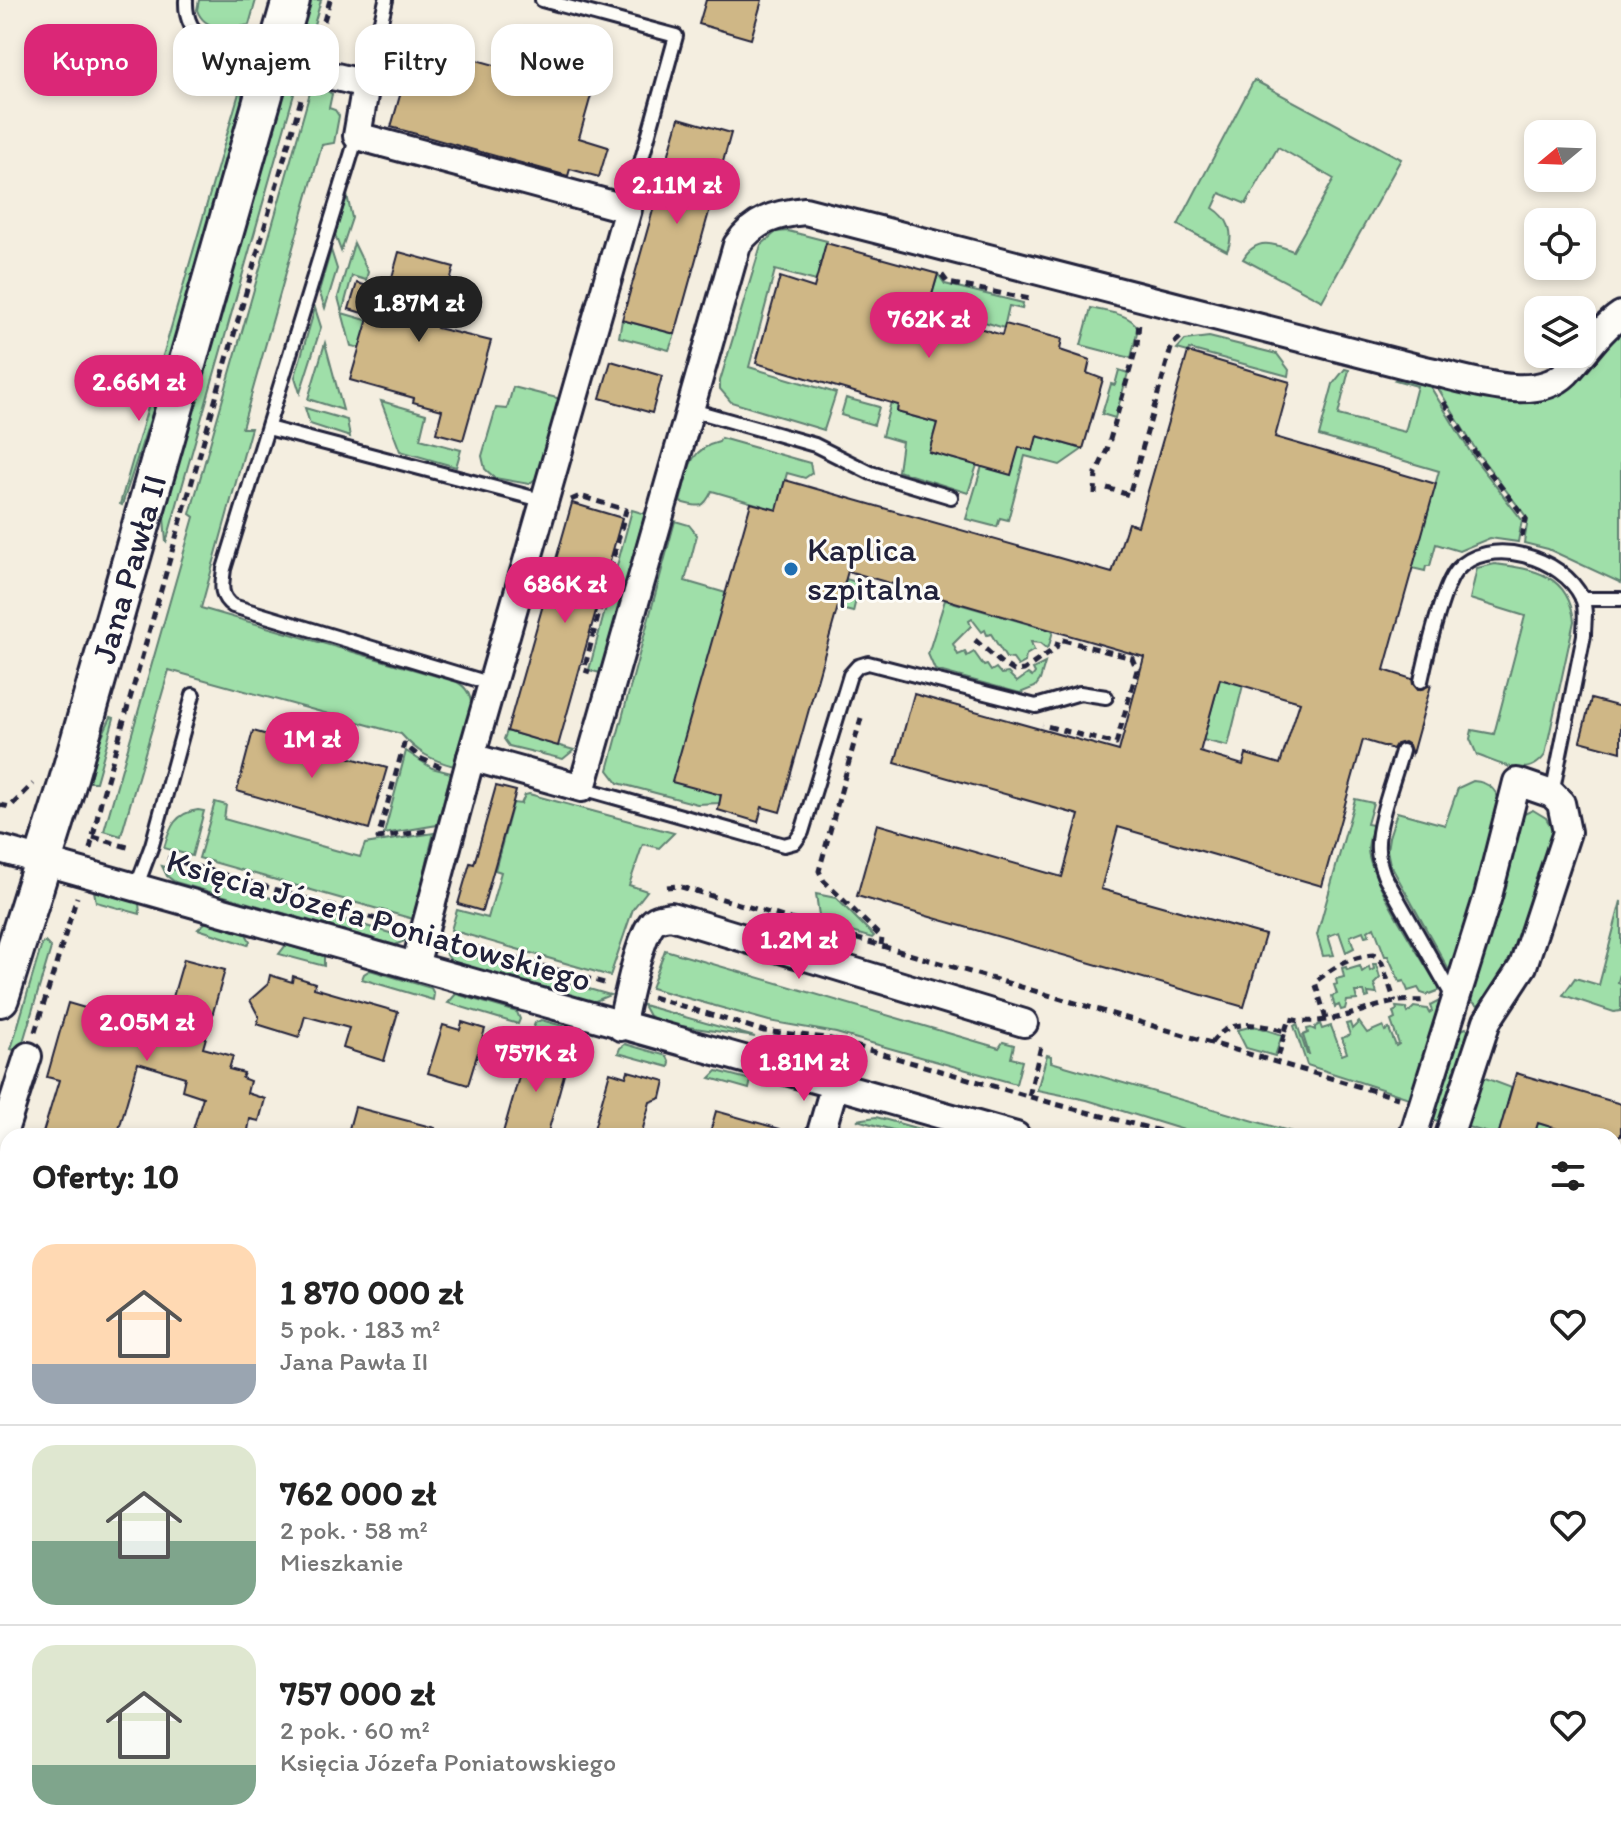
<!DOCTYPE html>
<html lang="pl">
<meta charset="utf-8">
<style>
body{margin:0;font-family:Itim,sans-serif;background:#f6f6f6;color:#222;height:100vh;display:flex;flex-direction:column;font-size:30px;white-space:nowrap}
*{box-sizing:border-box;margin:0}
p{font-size:26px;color:#767676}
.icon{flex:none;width:44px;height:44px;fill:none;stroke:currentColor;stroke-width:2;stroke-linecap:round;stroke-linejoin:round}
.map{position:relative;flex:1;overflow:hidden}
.side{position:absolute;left:0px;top:1128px;width:1622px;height:712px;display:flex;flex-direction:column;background:#fff;border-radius:24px 24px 0 0;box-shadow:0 4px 12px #0003}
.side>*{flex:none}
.guide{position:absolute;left:24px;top:24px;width:800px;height:72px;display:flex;gap:16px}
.needle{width:52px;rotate:251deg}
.tools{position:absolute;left:1524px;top:120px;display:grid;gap:16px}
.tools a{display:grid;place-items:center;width:72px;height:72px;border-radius:16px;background:#fff;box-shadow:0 4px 12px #0003;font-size:40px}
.price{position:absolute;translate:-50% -68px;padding:0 18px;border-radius:28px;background:#db2777;color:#fff;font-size:26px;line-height:52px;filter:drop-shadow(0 2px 4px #0008)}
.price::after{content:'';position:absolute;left:50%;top:48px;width:24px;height:18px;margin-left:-12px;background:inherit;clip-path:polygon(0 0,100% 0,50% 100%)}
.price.current{background:#222;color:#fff}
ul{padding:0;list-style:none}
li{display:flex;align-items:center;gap:24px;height:200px;padding:0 32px}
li+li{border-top:2px solid #e0e0e0}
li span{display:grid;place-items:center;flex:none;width:224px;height:160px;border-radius:24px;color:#555}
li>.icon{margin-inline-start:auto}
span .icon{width:96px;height:96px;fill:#fffc;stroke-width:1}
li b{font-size:34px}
h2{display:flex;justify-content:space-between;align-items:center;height:96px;padding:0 32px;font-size:34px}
.tag{padding:0 28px;border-radius:24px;background:#fff;box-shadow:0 4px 12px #0003;font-size:28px;line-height:72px}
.tag.current{background:#db2777;color:#fff}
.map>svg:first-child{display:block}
.green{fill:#9fdfa9;stroke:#608072;stroke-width:2}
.water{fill:#7dc9dd;stroke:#59869c;stroke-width:2}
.building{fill:#cfb786;stroke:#22223b;stroke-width:2;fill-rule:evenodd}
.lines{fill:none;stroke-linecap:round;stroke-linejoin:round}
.service-casing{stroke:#22223b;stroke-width:18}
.minor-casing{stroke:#22223b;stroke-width:32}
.secondary-casing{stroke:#22223b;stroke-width:42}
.path{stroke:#22223b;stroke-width:5;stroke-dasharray:8 6;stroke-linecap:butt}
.service{stroke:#fdfcf7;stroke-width:12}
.minor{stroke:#fdfcf7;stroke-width:26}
.secondary{stroke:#fdfcf7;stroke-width:36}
.poi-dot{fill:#1f6fb2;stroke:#fdfcf7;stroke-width:3}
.labels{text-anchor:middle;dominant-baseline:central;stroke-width:6;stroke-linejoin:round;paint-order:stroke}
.poi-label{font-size:34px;fill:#22223b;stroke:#fdfcf7;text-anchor:start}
.street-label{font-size:34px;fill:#22223b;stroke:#fdfcf7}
</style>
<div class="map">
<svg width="1621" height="1840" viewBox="0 0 1621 1840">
<rect width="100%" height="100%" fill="#f4eee0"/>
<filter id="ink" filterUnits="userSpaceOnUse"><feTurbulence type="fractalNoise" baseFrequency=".0125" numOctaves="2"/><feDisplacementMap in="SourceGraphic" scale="16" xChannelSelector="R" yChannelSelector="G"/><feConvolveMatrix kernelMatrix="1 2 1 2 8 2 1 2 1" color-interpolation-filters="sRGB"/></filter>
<g filter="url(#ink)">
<g class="green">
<path d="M199 0H256L249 25C230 29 205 32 197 10Z"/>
<path d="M306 0H321L306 53C291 34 300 22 306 0Z"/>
<path d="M290 78 298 80 166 543 164 517 166 502 284 81Z"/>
<path d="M1254 80 1401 159 1322 301 1243 259C1256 237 1273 243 1293 251L1334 179 1278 147 1246 204 1220 193 1213 208C1229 218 1235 234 1227 251L1178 225Z"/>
<path d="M313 82 332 94 329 108 335 110 339 116 334 143 322 145 242 428H251L201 608 457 682C487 698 462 742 454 766 431 760 417 752 401 734L169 670 121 836 104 831 194 517 190 514Z"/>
<path d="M241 86 243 111 183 319 122 505 120 504Z"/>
<path d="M347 195 352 218 341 251 335 235Z"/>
<path d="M788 231 827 241 816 281 775 270 749 367 836 393 824 430 731 402 720 389V381L761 245 776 232Z"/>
<path d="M354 243 368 272 366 280 352 276 342 313 373 322 366 349 351 346 338 297Z"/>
<path d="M331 250 337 269 325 308 319 291Z"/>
<path d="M938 274 945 284 1023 303 1022 309 1009 306 1004 328 929 305Z"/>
<path d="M315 308 321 327 300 393 295 377Z"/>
<path d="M1091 308C1106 312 1130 313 1138 328L1131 358 1081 345Z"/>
<path d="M622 320 675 334 669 350 619 337Z"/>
<path d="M1621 331V583L1548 549 1524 543 1528 519 1479 455 1433 380C1474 392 1533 420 1570 386 1588 370 1604 350 1621 331Z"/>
<path d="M1209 337 1277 354 1289 370 1288 376 1189 349 1188 352 1177 349 1185 340Z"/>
<path d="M325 343 343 410 308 399Z"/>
<path d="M1345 369 1349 370 1338 415 1405 432 1417 386 1395 380 1405 374 1425 378 1474 458 1522 520 1518 542 1490 538 1459 551 1436 544 1430 566H1426L1425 571 1412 568 1439 471 1319 436 1333 384Z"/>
<path d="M1119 370 1128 373 1115 418 1102 414 1111 384 1115 385Z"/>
<path d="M513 387 561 399 540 475 529 484 495 478 485 469 482 456 496 408 507 409Z"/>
<path d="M846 398 879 407 874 425 841 415Z"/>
<path d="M381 401 426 414 420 439 461 450 456 467 400 451Z"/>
<path d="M891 402 898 404 897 412 937 423 929 452 977 465 968 493 898 471 902 442 882 436Z"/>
<path d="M305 408 347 420 350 437 310 424Z"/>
<path d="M1037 436 1083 449 1060 465 1025 456 1008 520 1000 518 997 527 966 519 982 466Z"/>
<path d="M721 438 810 463 812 473 805 478 787 473 777 510 712 491C703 510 699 507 680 502 688 474 686 450 719 442Z"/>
<path d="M632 510 645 514 600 673 589 670Z"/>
<path d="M675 521 689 525 697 535 685 581 726 593 720 803 697 804 618 783 608 770Z"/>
<path d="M1495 564C1535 569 1569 575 1574 621L1545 755C1528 780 1499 763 1477 755L1470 739 1472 730 1494 734 1525 616 1470 599 1477 568Z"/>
<path d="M846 579 860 583 853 612 837 608Z"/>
<path d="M945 600 1053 631 1049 646 1046 648 1040 643 1031 642 1034 650 1026 655 1025 662 1018 666 1013 659 1006 658 991 634 987 635 985 630 982 632 972 619 969 621 971 626 953 644 958 655 965 652 967 656 974 652 984 666 987 665 991 671 996 668 1001 674 1008 673 1017 682 1028 674 1032 677 1035 673 1033 669 1045 663 1040 680 1035 687 1020 693 935 670 928 654Z"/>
<path d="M1220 679 1243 685 1228 746 1203 740Z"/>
<path d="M111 717 114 718 96 782H89L99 742Z"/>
<path d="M507 731 574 750 563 759 509 746 504 739Z"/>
<path d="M406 751 432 768 451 773 437 825 384 834Z"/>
<path d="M1473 781C1491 782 1499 792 1501 810L1453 973 1450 972 1390 864 1387 850 1389 837 1397 812 1445 825 1458 788Z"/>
<path d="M529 794 674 833 659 848 643 844 629 885 647 891 633 909 610 976 451 930 457 910 488 918 501 872 495 870 513 803 521 804 525 795Z"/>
<path d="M1355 799 1373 803 1367 824 1373 825C1371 833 1368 842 1368 850 1370 880 1423 960 1440 990L1427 995 1421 993 1418 988 1408 991 1404 981 1400 982 1388 956H1385L1374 927 1368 931 1369 935 1365 936 1363 931 1350 936 1354 948 1346 952 1339 932 1328 936 1334 955 1323 956 1317 935Z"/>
<path d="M215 802 226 805 224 819 360 857 365 844 434 833C426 862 422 890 413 919L199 858Z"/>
<path d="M198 810 204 811 192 856 164 848C170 827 175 813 198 810Z"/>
<path d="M1533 810 1546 818 1555 834C1541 880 1520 981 1478 1006L1469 999 1522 815Z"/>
<path d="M162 866 407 938H408L405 941 395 945 175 882 167 876Z"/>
<path d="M94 891 139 903 140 914 96 902Z"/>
<path d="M816 894 836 898 874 936 872 938 820 923Z"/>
<path d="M1621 901V970L1618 982 1621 983V1011L1614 1012 1563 995 1575 978 1599 985Z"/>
<path d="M206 922 246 934 250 941 248 945 198 929Z"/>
<path d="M45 942 51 948 20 1052 11 1049 42 944Z"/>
<path d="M286 945 324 956V966L279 954Z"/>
<path d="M441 947 610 995 593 1002 452 962Z"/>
<path d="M665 950 999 1048 1003 1042 1014 1045 1011 1058 1022 1061 1016 1084 836 1033 769 1021 651 988Z"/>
<path d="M1373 964H1376L1380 978 1374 984 1377 994 1368 993 1369 997 1366 998 1364 992H1355L1357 1000 1347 1001 1345 1009 1341 1010 1339 1005 1335 1007 1332 996 1337 994 1334 985 1337 984 1336 979 1344 977 1342 968 1346 967 1347 970 1360 966 1362 972 1369 967 1370 971 1374 969Z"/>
<path d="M370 970 431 988 434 994 433 1000 362 979 364 974Z"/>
<path d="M456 994 517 1012 520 1019 518 1024 448 1003Z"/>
<path d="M1443 999 1415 1100 1307 1065 1294 1026 1297 1024 1307 1054H1309L1303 1035 1308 1033 1307 1029 1311 1028 1315 1030V1027L1320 1024 1322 1029 1331 1026 1342 1055 1347 1053 1342 1038 1350 1035 1346 1024 1350 1023 1352 1029 1359 1022 1367 1033 1383 1026 1385 1031 1389 1029 1396 1046 1399 1044 1391 1021 1395 1019 1393 1012 1397 1010 1396 1007 1406 1008 1408 1013 1414 1007 1427 1009 1429 1013 1432 1011 1430 1006Z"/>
<path d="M643 1005 755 1037 668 1024 649 1016Z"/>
<path d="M541 1020 585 1032 588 1039 586 1043 533 1028 535 1023Z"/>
<path d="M1254 1026 1282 1035 1275 1056 1246 1048 1237 1030Z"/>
<path d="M1466 1028 1471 1032 1444 1123 1429 1118 1459 1031Z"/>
<path d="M625 1044 667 1056 670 1063 669 1067 618 1053 620 1048Z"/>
<path d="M1047 1055 1051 1056V1062L1306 1136H1203L1087 1100 1037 1090Z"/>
<path d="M717 1071 751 1080 749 1089 710 1078Z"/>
<path d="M1477 1075 1512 1088 1498 1136 1461 1125Z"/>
<path d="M876 1117 945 1136H914L857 1120Z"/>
<path d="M1538 1123 1568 1132 1567 1136H1534Z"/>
</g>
<path class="water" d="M1614 1708 1621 1712V1749L1614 1750Z"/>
<g class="building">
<path d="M706 0H762L751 39 699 24Z"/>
<path d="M415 43 592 92 579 138 608 147 599 177 570 169 568 176 391 127Z"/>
<path d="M679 118 731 133 675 334 622 320Z"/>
<path d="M826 243 938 274 927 312 1002 335 1005 324 1062 339 1060 350 1090 360 1087 373 1103 379 1083 449 1037 436 1033 451 1019 447 1011 475 929 452 937 423 897 412 898 405 756 363 780 277 814 288Z"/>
<path d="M399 252 454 267 437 328 491 341 463 440 436 433 442 410 413 402 414 398 350 380 369 315 349 309 357 283 388 292Z"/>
<path d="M1188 352 1290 382 1275 437 1436 484 1384 670 1412 679 1413 684 1418 690 1431 685 1412 754 1409 745 1404 742 1396 744 1393 749 1363 740 1322 886 1118 827 1101 889 1265 935 1244 1007 857 896 877 824 1062 877 1079 815 895 763 914 694 1119 751 1144 657 848 571 780 812 762 807 758 822 718 810 721 795 672 782 751 503 777 510 785 480 1112 573 1128 523 1138 526ZM1220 679 1300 702 1280 764 1246 754 1243 765 1200 752Z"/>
<path d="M611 361 662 376 652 413 600 398Z"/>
<path d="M572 503 622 518 558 746 507 731Z"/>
<path d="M1591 699 1621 707V752L1580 741Z"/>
<path d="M253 731 387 768 369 829 237 791Z"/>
<path d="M496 786 516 791 482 911 458 904 470 863 474 864Z"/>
<path d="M184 959 225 970 203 1048 233 1056 229 1069 244 1073 242 1078 250 1081 247 1093 265 1099 259 1121 250 1119 247 1136H191L203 1097 182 1090 185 1077 138 1063 117 1136H42L59 1080 47 1077 68 1003 133 1022 138 1005 168 1014Z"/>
<path d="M270 975 292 982 293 976 315 983 314 988 398 1012 384 1061 343 1048 349 1028 305 1016 299 1037 257 1024 259 1017 250 1000 268 984Z"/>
<path d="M462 1022 485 1029 468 1085 428 1073 443 1025 460 1030Z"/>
<path d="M546 1047 570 1053 547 1136H502L527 1049 544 1055Z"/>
<path d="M628 1071 665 1081 661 1098 650 1102 641 1136H592L610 1072 626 1077Z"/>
<path d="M1516 1073 1621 1104V1136H1580L1538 1123 1534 1136H1498Z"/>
<path d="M355 1107 435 1128 434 1136H347Z"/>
<path d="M716 1111 780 1129 779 1136H709Z"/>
</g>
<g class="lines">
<g class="service-casing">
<g id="service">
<path d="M186 0C184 50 234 51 270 61"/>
<path d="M542 0 676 36 628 209"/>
<path d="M366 84 386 0"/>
<path d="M357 136 224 569C222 584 219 597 233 606L492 684"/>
<path d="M692 410 815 445 871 473 951 497"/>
<path d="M268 428 545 501"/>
<path d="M1582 599H1621"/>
<path d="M1421 681C1426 658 1442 588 1456 571 1488 534 1563 557 1582 598 1587 609 1584 623 1584 635L1552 794"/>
<path d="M1402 751C1395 777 1376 824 1378 850 1378 859 1381 867 1384 875L1453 997"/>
<path d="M582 788 784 845 795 842 802 832 850 675 858 666 868 663 1036 706 1080 693 1106 697"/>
<path d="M136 888 152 845 193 695"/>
</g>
</g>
<g class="minor-casing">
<g id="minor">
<path d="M273 62 366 84 357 136 628 209 471 757"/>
<path d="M0 849 1016 1136"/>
<path d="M415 966 471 757 582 788 737 245C754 220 776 214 805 211L1425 370C1465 378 1534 405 1566 373 1584 354 1600 329 1621 315"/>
<path d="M621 1027C626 1005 639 937 653 922 657 918 664 917 671 916L1024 1023"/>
<path d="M820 1136 835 1084"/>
<path d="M1413 1136 1488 896 1517 782 1552 794 1561 803 1567 832 1523 966 1487 1021 1449 1136"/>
<path d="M0 1143 28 1056"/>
<path d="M0 1182 8 1184"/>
<path d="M1614 1312 1621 1314"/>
<path d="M0 1507 8 1509"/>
<path d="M1614 1809 1621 1810"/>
<path d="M15 1832 43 1840"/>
<path d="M616 1840 618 1832"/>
</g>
</g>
<g class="secondary-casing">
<g id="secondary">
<path id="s1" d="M0 998 66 788 291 0"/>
</g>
</g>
<g class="path">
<path d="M316 48 330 0"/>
<path d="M942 275 948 283 1030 299"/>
<path d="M1444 402 1477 456 1526 519 1522 537"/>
<path d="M1107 488 1129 495 1172 345 1182 336"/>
<path d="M1095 494 1096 473 1107 450 1137 345 1139 322"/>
<path d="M571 500 580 496 626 510 584 670 590 672"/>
<path d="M975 640 1000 662 1014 671 1024 670 1056 648 1059 639 1132 658 1137 670 1116 744 1042 725"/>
<path d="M861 718 819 871 824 881 882 938 881 945"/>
<path d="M0 805 10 807 33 784"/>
<path d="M426 831 378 838 404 744 422 759 441 767"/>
<path d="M93 837 131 848"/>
<path d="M90 849 102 797 302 96"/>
<path d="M167 858 400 926"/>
<path d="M667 887 678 886 1398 1098"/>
<path d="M448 940 604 983"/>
<path d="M652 997 764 1031 827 1038 1055 1104 1180 1136"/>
<path d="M1326 1019 1315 982C1334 967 1348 957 1374 955L1382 963 1395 1002"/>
<path d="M1285 1031 1289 1019C1328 1028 1358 1009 1395 1002 1406 999 1416 1002 1427 1000"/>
<path d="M35 1032 77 897"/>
<path d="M1211 1043C1230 1017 1258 1024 1285 1031L1277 1062"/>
<path d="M1029 1096 1042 1042"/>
<path d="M1614 1162 1621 1164"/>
<path d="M1614 1266 1621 1268"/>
</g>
<use href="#service" class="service"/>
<use href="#minor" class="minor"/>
<use href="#secondary" class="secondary"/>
</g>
</g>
<circle class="poi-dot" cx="791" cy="569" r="8"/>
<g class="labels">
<g class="poi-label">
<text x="807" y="549">Kaplica<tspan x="807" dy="39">szpitalna</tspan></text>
</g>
<g class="street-label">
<text stroke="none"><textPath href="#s1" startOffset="448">Jana Pawła II</textPath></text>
<text transform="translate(379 920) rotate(16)">Księcia Józefa Poniatowskiego</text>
</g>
</g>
</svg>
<div class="tools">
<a><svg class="needle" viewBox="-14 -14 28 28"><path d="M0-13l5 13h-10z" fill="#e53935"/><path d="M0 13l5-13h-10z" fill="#767676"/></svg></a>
<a><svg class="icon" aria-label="locate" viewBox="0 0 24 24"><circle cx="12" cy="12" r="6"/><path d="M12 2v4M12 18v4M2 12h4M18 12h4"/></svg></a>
<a><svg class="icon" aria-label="layers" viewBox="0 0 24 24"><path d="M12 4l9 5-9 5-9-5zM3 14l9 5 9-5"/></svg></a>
</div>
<b class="price" style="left:677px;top:226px">2.11M zł</b>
<b class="price current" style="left:419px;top:344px">1.87M zł</b>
<b class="price" style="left:929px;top:360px">762K zł</b>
<b class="price" style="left:139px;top:423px">2.66M zł</b>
<b class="price" style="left:565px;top:625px">686K zł</b>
<b class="price" style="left:312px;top:780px">1M zł</b>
<b class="price" style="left:799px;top:981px">1.2M zł</b>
<b class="price" style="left:147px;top:1063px">2.05M zł</b>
<b class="price" style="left:536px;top:1094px">757K zł</b>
<b class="price" style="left:804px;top:1103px">1.81M zł</b>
<div class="guide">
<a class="tag current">Kupno</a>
<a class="tag">Wynajem</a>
<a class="tag">Filtry</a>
<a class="tag">Nowe</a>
</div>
<section class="side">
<h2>Oferty: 10<svg class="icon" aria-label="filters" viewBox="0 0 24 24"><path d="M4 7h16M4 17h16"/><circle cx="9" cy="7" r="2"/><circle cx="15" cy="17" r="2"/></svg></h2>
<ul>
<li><span style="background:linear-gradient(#ffd9b3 75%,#9aa5b1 0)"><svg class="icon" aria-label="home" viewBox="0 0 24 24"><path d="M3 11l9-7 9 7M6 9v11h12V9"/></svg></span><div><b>1 870 000 zł</b><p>5 pok. · 183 m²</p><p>Jana Pawła II</p></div><svg class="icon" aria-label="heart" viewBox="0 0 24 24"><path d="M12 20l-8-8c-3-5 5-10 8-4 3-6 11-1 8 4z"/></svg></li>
<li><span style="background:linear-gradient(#dfe7d0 60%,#7fa58c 0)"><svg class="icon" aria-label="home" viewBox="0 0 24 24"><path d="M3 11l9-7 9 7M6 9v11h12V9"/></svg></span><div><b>762 000 zł</b><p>2 pok. · 58 m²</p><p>Mieszkanie</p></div><svg class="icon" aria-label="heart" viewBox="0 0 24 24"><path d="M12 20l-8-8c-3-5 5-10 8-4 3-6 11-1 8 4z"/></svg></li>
<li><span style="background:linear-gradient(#dfe7d0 75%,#7fa58c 0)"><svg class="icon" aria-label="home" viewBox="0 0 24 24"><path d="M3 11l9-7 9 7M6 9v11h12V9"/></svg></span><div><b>757 000 zł</b><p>2 pok. · 60 m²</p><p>Księcia Józefa Poniatowskiego</p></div><svg class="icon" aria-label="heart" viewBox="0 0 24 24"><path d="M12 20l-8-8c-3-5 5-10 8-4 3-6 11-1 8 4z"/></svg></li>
</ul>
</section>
</div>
